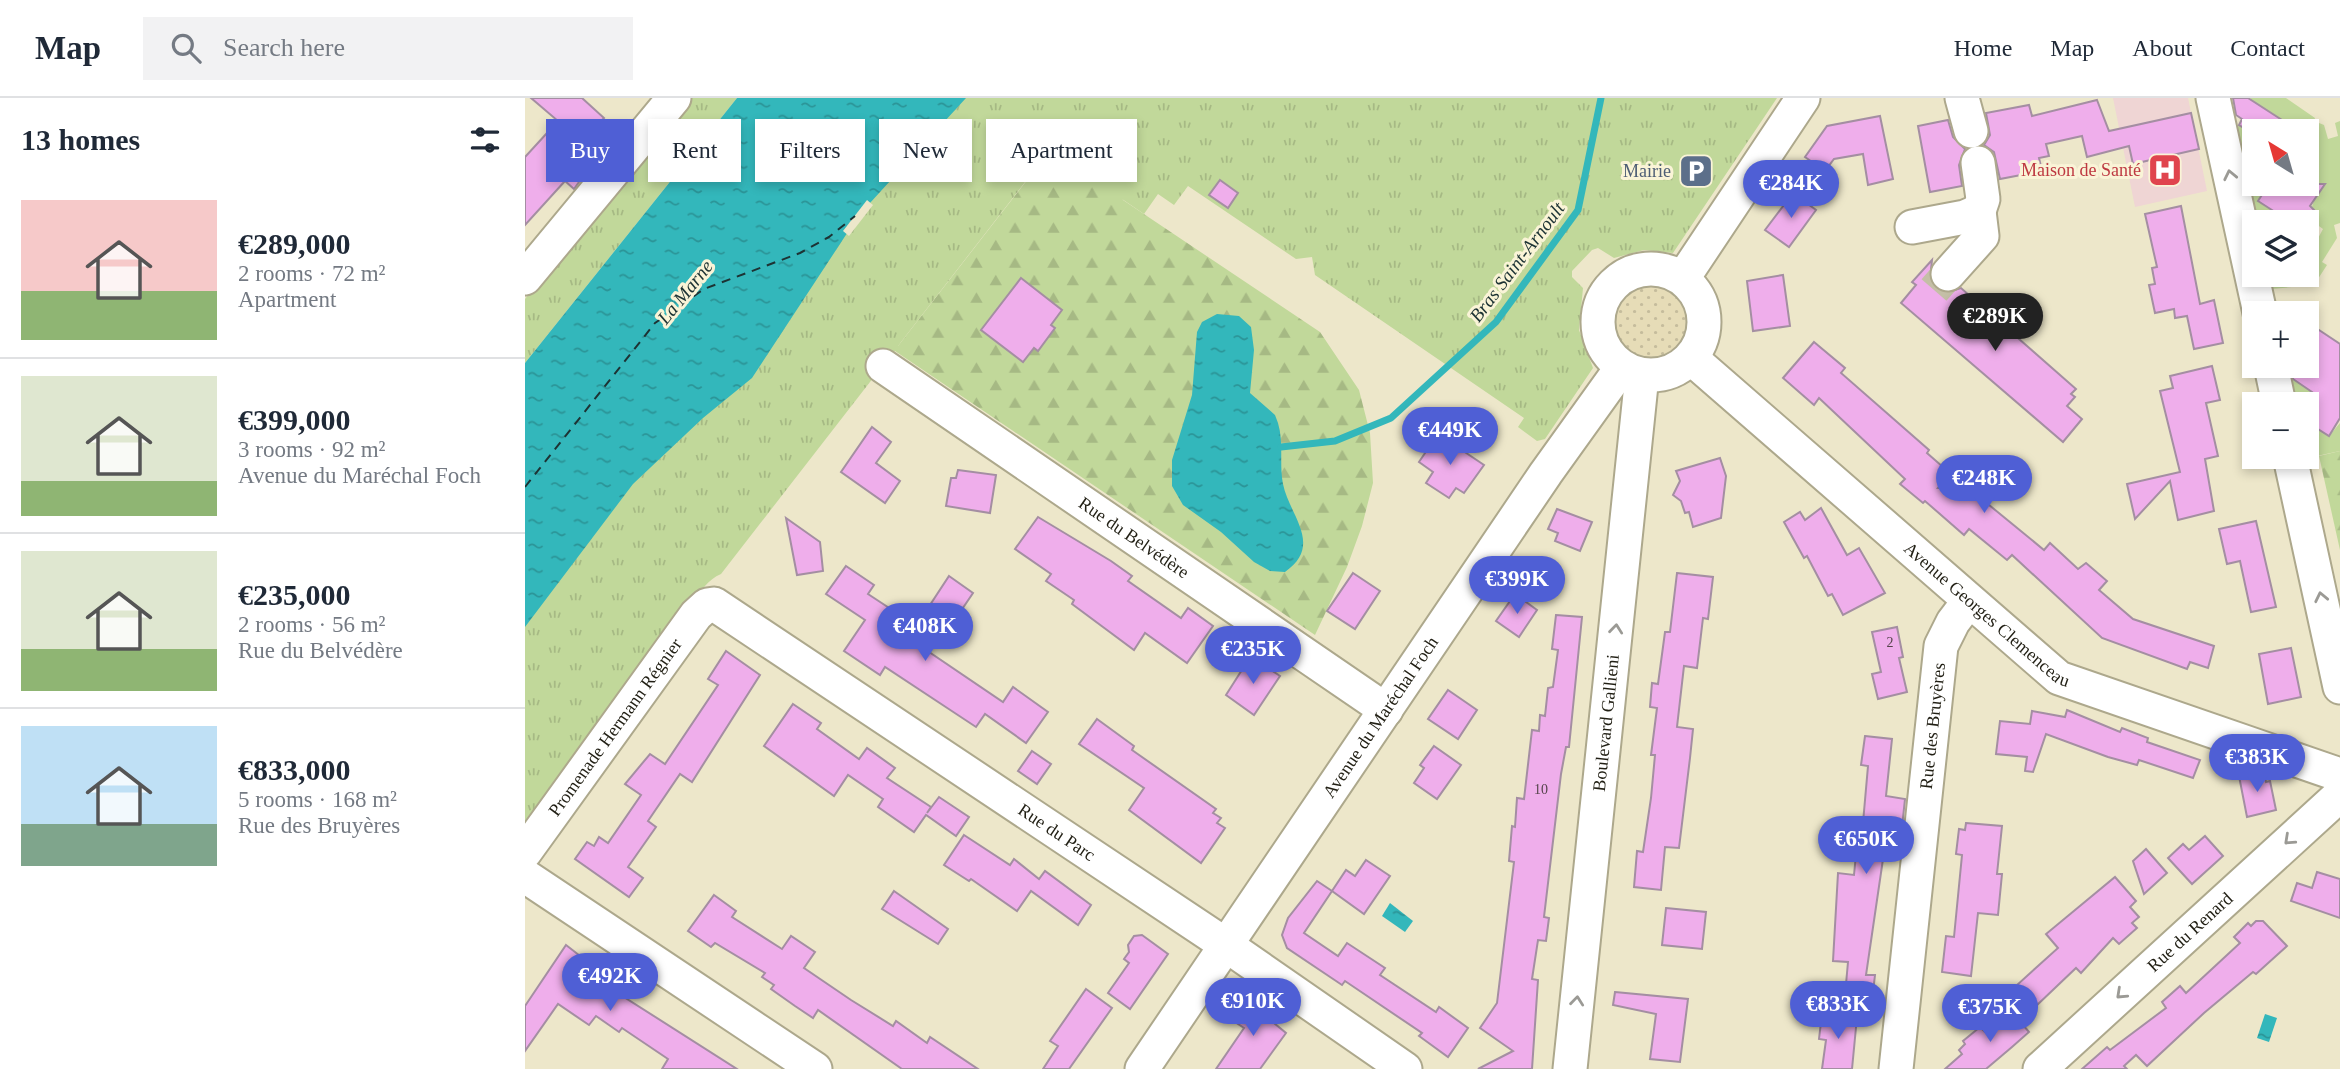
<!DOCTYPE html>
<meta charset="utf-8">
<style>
body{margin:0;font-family:"Times New Roman",serif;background:#f2f2f3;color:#1f2937;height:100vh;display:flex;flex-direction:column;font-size:26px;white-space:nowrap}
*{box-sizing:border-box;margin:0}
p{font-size:23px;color:#747a83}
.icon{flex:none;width:38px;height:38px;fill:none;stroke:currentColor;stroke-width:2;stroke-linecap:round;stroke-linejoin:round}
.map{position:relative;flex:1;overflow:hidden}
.panel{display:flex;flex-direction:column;background:#fff;width:525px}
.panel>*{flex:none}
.banner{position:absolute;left:21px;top:21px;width:665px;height:63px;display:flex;gap:14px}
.needle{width:46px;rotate:323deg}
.controls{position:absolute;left:1717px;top:21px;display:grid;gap:14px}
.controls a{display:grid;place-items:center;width:77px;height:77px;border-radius:0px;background:#fff;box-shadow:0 4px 10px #0003;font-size:35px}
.price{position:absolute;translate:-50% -60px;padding:0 16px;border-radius:24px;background:#4f5fd5;color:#fff;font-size:23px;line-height:46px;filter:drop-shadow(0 2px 4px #0008)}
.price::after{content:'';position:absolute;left:50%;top:42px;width:21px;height:16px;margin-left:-10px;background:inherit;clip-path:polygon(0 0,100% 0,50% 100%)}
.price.selected{background:#222;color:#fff}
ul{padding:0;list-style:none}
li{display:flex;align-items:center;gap:21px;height:175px;padding:0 21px}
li+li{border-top:2px solid #e0e1e3}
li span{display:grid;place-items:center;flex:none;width:196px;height:140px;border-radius:0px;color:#555}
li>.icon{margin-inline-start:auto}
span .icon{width:84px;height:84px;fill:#fffc;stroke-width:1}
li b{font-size:30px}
h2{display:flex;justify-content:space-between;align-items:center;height:84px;padding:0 21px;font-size:30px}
.pill{padding:0 24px;border-radius:0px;background:#fff;box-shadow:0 4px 10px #0003;font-size:24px;line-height:63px}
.pill.selected{background:#4f5fd5;color:#fff}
header{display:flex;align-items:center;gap:42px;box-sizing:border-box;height:98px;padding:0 35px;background:#fff;border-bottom:2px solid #e0e1e3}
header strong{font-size:33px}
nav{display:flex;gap:38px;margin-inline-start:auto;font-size:24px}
.search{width:490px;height:63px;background:#f2f2f3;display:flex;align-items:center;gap:18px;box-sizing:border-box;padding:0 24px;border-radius:0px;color:#747a83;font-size:26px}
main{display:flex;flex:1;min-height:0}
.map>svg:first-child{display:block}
.medical{fill:#efd5d4}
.grass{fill:#c1d89a}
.forest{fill:url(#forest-firs)}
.sand{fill:url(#sand-dots)}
.park{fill:url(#park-tufts)}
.water{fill:url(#water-ripples)}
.pier{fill:#ede7ca}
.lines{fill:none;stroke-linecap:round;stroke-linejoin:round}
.stream{stroke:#33b7bb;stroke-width:7}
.ferry{stroke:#1d3334;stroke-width:2;stroke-dasharray:9 7;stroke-linecap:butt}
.building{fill:#efaeeb;stroke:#a48ea2;stroke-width:2}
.minor-tunnel{stroke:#c4bfa6;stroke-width:33;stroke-dasharray:33 17;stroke-linecap:butt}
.minor-casing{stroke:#ada88c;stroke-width:37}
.minor{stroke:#fff;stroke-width:33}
.oneway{stroke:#9b9a95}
.labels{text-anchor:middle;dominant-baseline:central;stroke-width:6;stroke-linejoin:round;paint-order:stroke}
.number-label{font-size:14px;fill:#54434a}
.health-label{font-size:18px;fill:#be3a42;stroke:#faf4d7;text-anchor:end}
.service-label{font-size:18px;fill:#4e5e75;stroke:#faf4d7;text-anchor:end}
.street-label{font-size:18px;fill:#211f14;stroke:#faf4d7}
.water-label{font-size:19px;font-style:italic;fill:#1d3334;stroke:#faf4d7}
</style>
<header>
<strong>Map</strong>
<div class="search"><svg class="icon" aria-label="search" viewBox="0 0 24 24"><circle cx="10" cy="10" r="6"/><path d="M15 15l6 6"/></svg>Search here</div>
<nav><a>Home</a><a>Map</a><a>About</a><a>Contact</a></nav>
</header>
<main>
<section class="panel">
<h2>13 homes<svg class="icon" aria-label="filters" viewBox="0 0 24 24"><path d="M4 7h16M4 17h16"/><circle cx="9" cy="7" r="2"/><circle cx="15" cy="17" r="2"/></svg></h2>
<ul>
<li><span style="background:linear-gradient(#f6c9c9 65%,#8fb573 0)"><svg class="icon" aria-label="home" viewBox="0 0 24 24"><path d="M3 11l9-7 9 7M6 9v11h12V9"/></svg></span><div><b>€289,000</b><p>2 rooms · 72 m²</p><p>Apartment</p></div></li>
<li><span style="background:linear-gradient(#dfe7d0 75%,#8fb573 0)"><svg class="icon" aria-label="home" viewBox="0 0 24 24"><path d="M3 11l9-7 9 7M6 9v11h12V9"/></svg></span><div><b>€399,000</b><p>3 rooms · 92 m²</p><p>Avenue du Maréchal Foch</p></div></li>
<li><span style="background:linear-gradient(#dfe7d0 70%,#8fb573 0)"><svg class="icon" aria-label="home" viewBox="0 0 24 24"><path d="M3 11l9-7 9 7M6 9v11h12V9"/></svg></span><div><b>€235,000</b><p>2 rooms · 56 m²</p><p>Rue du Belvédère</p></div></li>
<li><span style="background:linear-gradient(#bfe0f5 70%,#7fa58c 0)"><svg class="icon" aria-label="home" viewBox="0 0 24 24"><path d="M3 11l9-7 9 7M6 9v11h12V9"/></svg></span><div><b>€833,000</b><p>5 rooms · 168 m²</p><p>Rue des Bruyères</p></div></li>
</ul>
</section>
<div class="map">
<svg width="1815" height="971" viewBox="0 0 1815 971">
<defs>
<pattern id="forest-firs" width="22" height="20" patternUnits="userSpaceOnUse" patternTransform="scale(1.75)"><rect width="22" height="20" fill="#c1d89a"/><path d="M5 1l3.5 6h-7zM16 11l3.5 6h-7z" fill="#a6b984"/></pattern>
<pattern id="sand-dots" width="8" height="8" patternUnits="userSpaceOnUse" patternTransform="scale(1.75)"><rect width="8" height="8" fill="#e6dcb7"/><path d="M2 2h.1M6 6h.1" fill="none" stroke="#c5bc9c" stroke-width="1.8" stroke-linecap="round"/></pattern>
<pattern id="park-tufts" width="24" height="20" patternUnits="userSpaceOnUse" patternTransform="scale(1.75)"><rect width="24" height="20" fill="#c1d89a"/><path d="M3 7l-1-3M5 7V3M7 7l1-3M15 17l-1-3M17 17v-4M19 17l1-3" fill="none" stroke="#a6b984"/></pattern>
<pattern id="water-ripples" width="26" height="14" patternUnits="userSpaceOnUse" patternTransform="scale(1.75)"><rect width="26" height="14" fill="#33b7bb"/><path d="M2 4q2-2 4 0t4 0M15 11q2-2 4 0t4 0" fill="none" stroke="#2b9497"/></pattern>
</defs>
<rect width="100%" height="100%" fill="#ede7ca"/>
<path class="medical" d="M1588 0H1663L1682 93 1610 109Z"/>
<g class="grass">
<path d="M1726 0H1761L1790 20 1789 23 1799 27 1803 41 1813 38 1810 25 1815 23V125L1809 127 1812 140 1797 164 1802 167 1789 187 1746 191 1739 177H1748L1764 187 1771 177H1782V161L1798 131 1783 120 1790 100 1777 90C1787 78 1782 52 1782 33H1768L1724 3Z"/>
<path d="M1714 27 1727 35 1721 44 1729 49V86H1744L1733 103 1750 114 1744 124H1729L1707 29Z"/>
<path d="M1759 268H1772L1765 279 1787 294 1779 306H1768Z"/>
<path d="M1782 324 1804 338 1815 325V353L1778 361 1782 359Z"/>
</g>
<g class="forest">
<path d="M409 0H511L373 248 566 0 598 102 795 234 834 292 845 335 848 385 837 428 822 469 790 537 370 253 200 422 0 689V496Z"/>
<path d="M1815 353V452L1794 358Z"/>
</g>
<circle class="sand" cx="1126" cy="224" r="40"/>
<g class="park">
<path d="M164 0H212L0 265V201Z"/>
<path d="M441 0H1252L1148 155 1119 152 1089 160 1073 150 1067 152 1047 173V179L1058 190 1054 232 1068 270 1020 341 1012 343 993 329 999 320 790 177 787 159 771 161 663 88 649 107 633 96 619 116 525 52 196 476C170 487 165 523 139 532L82 611V622L0 740V529L108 386 178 320 227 280 334 117Z"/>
</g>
<g class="water">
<path d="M212 0H441L334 117 227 280 178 320 108 386 0 529V265Z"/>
<path d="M692 216 714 218 726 229 729 252 725 295 750 317 753 325C759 345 754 366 758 386 764 417 799 447 760 474L745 473 729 464 696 434 658 407 647 388V362L667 297 672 234 677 224Z"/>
<path d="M865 805 888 823 880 834 857 818Z"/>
<path d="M1740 916 1752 920 1744 944 1732 940Z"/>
</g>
<path class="pier" d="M342 102 348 107 324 138 318 133Z"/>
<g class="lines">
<path class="stream" d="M756 349 810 343 866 320 971 224 1053 112 1076 0"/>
<path class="ferry" d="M0 389 130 225 179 191 275 155 304 139 330 118"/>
</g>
<g class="building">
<path d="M6 0H57L79 20 64 36 78 50 49 91 40 83 0 127V59L33 23Z"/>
<path d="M1708 0H1723L1774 33H1724L1714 27 1717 21 1711 17Z"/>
<path d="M1572 2 1584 33 1666 15 1674 51 1608 66 1604 48 1562 59 1557 38 1521 46 1524 58 1514 60 1517 73 1475 81 1469 54 1459 47 1465 37 1461 15 1504 7 1507 18Z"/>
<path d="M1355 18 1368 81 1343 87 1338 56 1309 61 1300 73 1280 59 1302 28Z"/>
<path d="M1423 22 1428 39 1440 51 1434 67 1437 88 1405 94 1393 28Z"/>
<path d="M695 82 713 95 703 110 684 97Z"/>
<path d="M1744 86H1800L1785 108 1789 112 1781 124H1744L1750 114 1733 103Z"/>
<path d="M1268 95 1291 112 1264 149 1240 132Z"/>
<path d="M1656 108 1675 206 1689 202 1698 245 1669 251 1662 218 1650 220 1649 211 1630 215 1624 187 1630 186 1627 170 1632 169 1620 116Z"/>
<path d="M1407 162 1405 181 1411 191 1420 195 1436 190 1551 291 1546 296 1550 299 1542 308 1557 321 1538 344 1376 205 1391 187 1387 184Z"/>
<path d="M1258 177 1265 228 1228 233 1222 183Z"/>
<path d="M496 180 537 212 526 227 530 230 513 253 509 250 498 264 456 232Z"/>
<path d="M1782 224 1815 246V320L1804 338 1782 324V302L1787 294 1768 281 1766 268H1782Z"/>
<path d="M1289 244 1320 270 1316 275 1404 352 1402 355 1426 376 1413 390 1447 393 1519 452 1525 445 1553 471 1561 465 1582 483 1574 492 1608 521 1689 548 1683 570 1665 564 1662 571 1577 540 1487 457 1482 462 1444 431 1439 437 1400 403 1398 405 1375 386 1380 381 1294 300 1289 307 1258 280Z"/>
<path d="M1687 268 1695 302 1681 305 1693 358 1680 361 1689 413 1653 422 1645 383 1610 421 1602 386 1655 374 1635 293 1648 290 1645 278Z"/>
<path d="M347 329 366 344 351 365 375 383 360 405 316 374Z"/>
<path d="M913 336 959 367 939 395 931 390 924 400 901 385 908 374 894 364Z"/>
<path d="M1195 360 1201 378 1196 420 1168 429 1164 414 1160 415 1156 403 1148 397 1155 383 1151 373Z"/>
<path d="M433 372 471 377 465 415 421 408 426 380H431Z"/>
<path d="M1296 410 1322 457 1334 450 1360 495 1318 517 1307 496 1303 498 1282 458 1279 460 1259 424 1275 414 1280 422Z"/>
<path d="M1032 411 1067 424 1055 453 1030 443 1033 435 1023 431Z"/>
<path d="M513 419 586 463 607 478 603 483 656 520 663 510 688 528 662 565 620 535 609 552 547 506 549 502 521 483 526 476 490 451Z"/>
<path d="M261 420 295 444 298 473 272 477Z"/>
<path d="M1731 423 1751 509 1726 514 1715 463 1702 466 1694 431Z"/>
<path d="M321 468 349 487 343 496 390 527 382 539 478 604 488 589 523 614 501 645 460 616 451 629 360 569 355 577 319 553 340 522 301 496Z"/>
<path d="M828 475 855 493 830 531 802 513Z"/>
<path d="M1152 475 1188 479 1183 521 1178 520 1172 570 1159 568 1152 629 1168 631 1165 660 1154 750 1140 749 1136 792 1109 789 1112 753 1118 754 1126 700 1130 657H1126L1132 610 1125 609 1127 585 1133 586 1140 534H1145Z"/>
<path d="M424 478 448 495 429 523 405 507Z"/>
<path d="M990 496 1012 512 994 539 971 523Z"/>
<path d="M1031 517 1057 519 1044 649H1041L1036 676 1019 819 1024 820 1021 843 1013 842 1007 881 1013 882 1007 971H953L988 953 955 930 972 905 989 764 984 763 987 728 990 729 992 700 999 701 1007 632 1014 633 1015 617 1020 618 1023 590 1028 589 1033 552 1027 551Z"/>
<path d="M1372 529 1378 559 1374 560 1382 594 1353 601 1347 576 1356 574 1347 534Z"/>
<path d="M1766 550 1776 599 1743 606 1734 556Z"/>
<path d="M201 553 235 577 167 684 155 676 123 723 131 729 103 769 118 780 104 799 50 761 62 744 69 748 74 739 83 745 116 697 100 686 125 656 140 666 193 587 183 581Z"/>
<path d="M730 561 755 578 729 617 701 597 722 564 727 566Z"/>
<path d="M923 592 952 612 933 641 903 621Z"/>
<path d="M268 606 296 625 292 631 334 661 342 650 370 670 362 680 406 709 402 715 414 699 444 719 431 738 401 717 389 734 353 709 358 701 323 677 309 698 239 648Z"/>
<path d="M1542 612 1595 634 1597 630 1623 640 1622 644 1675 662 1668 680 1614 662 1612 667 1583 659 1521 636 1508 674 1500 673 1502 659 1471 656 1475 623 1505 626 1507 613 1540 619Z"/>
<path d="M572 621 609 648 607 652 691 711 688 715 696 720 692 725 700 730 676 765 604 712 619 690 554 646Z"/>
<path d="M1340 638 1367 641 1361 698 1380 701 1377 729 1363 727 1341 877H1350L1346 911 1319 908 1323 864 1308 863 1313 775 1329 777 1333 736H1337L1343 668 1336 667Z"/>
<path d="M909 648 936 667 912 701 889 685 899 670 895 667Z"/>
<path d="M507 653 526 666 512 686 493 673Z"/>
<path d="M1739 674 1741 684 1745 683 1751 712 1722 719 1714 678Z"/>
<path d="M1441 725 1477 728 1472 776H1477L1473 817 1453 815 1446 878 1417 874 1421 838 1429 839 1437 757 1431 756 1434 731 1440 732Z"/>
<path d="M439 737 485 767 489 761 514 781 520 773 566 807 553 827 506 793 492 813 446 781 444 783 419 767Z"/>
<path d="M1680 738 1698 758 1667 786 1643 760 1658 746 1664 752Z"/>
<path d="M1621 751 1642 775 1619 796 1608 763Z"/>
<path d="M841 762 865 778 839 816 807 793 821 772 830 778Z"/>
<path d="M1792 774 1815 781V820L1766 803 1772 785 1787 790Z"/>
<path d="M1590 779 1611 803 1605 809 1614 819 1607 825 1612 830 1594 846 1588 840 1556 875 1551 870 1510 909 1492 887 1533 850 1521 836Z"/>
<path d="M792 783 807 793 779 835 813 858 822 845 860 870 855 877 911 914 914 909 943 930 923 959 894 938 897 935 820 883 817 887 762 850 757 837 763 820Z"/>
<path d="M369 793 423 831 413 846 357 811Z"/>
<path d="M189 797 211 813 207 819 257 851 266 838 290 854 279 870 326 902 368 928 371 923 402 945 405 939 453 971H377L293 912 288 920 270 908 246 891 249 887 237 879 240 875 190 845 186 849 163 833Z"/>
<path d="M1141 810 1181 814 1177 851 1137 847Z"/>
<path d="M1731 823H1738L1762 848 1731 876 1728 874 1679 915 1622 968 1611 957 1599 968 1602 971H1557L1582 949 1585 952 1641 910 1637 904 1655 888 1661 895 1715 845 1709 839 1723 825 1726 828Z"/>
<path d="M617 837 643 856 605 911 583 895 604 865 599 861 604 854 603 847 609 838Z"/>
<path d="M41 847 82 879 77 885 212 971H137L143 961 97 930 94 934 71 918 64 927 33 906 0 953V908Z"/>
<path d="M561 891 587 910 544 971H518L533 948 525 943Z"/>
<path d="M1090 894 1163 901 1155 964 1125 961 1131 916 1088 907Z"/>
<path d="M724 899 753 920 749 925 761 935 735 971H691L719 930 707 922Z"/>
<path d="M1486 913 1504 934 1487 949 1461 971H1420L1437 956 1434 952 1440 946 1438 943 1455 929 1461 935Z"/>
<path d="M1297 916 1332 919 1327 971H1297L1301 942 1294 941Z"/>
</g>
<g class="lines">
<path class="minor-tunnel" d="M1409 192 1423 176"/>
<g class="minor-casing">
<g id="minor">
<path d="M1437 0 1446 33"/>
<path d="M1688 0 1735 215"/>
<path d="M1387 129 1440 119 1454 113 1458 101 1453 65"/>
<circle cx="1126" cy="224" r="53"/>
<path d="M1423 176 1457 138 1454 113"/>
<path d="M0 180 149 0"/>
<path d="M1158 180 1278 0"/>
<path id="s1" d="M1166 260 1534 580 1815 677"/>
<path id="s2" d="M358 268 861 612"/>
<path d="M1746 268 1754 306"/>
<path d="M1765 359 1815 589"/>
<path id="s3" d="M0 754 171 517 182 507 189 506 701 847 880 971"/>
<path d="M0 778 290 971"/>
<path id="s4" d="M617 971 1021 375 1097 269"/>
<path id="s5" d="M1045 971 1117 277"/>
<path id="s6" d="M1371 971 1416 548 1428 524 1444 503"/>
<path id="s7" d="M1515 971 1815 697"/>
</g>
</g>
<use href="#minor" class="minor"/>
</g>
<defs><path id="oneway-chevron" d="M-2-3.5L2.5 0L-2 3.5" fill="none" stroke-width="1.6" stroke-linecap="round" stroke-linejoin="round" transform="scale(1.75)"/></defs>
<g class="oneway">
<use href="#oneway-chevron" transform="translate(1705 77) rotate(-102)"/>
<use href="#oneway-chevron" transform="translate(1796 499) rotate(-102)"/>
<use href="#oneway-chevron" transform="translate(1091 531) rotate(-84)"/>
<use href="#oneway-chevron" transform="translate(1764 742) rotate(137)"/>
<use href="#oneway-chevron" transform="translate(1596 896) rotate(137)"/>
<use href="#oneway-chevron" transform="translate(1052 903) rotate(-84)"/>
</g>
<defs>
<g id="hospital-square" transform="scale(1.75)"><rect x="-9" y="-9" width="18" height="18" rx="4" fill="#e0444e" stroke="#faf4d7"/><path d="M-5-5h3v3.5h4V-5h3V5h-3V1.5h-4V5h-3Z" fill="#fff"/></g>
<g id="parking-square" transform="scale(1.75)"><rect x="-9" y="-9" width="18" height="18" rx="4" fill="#5c6f8a" stroke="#faf4d7"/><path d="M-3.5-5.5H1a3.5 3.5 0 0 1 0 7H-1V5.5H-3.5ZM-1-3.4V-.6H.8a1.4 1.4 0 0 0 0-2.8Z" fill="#fff"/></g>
</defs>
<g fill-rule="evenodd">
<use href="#hospital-square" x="1640" y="72"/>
<use href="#parking-square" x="1171" y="73"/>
</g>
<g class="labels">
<g class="number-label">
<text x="1365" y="544">2</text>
<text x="1016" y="691">10</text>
</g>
<g class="health-label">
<text x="1616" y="72">Maison de Santé</text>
</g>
<g class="service-label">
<text x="1146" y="73">Mairie</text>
</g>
<g class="street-label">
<text stroke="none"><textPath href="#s2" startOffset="304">Rue du Belvédère</textPath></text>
<text stroke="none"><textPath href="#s1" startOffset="392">Avenue Georges Clemenceau</textPath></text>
<text stroke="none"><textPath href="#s4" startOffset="425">Avenue du Maréchal Foch</textPath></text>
<text stroke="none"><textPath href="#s5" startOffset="348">Boulevard Gallieni</textPath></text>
<text stroke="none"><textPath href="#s3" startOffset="154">Promenade Hermann Régnier</textPath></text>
<text stroke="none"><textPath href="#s6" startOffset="345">Rue des Bruyères</textPath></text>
<text stroke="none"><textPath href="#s3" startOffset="726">Rue du Parc</textPath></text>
<text stroke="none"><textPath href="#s7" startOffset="203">Rue du Renard</textPath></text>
</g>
<g class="water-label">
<text transform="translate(992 164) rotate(-53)">Bras Saint-Arnoult</text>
<text transform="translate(160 194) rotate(-51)">La Marne</text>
</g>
</g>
</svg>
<div class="controls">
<a><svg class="needle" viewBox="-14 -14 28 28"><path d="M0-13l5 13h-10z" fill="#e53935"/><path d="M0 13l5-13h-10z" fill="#747a83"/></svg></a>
<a><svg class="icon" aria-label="layers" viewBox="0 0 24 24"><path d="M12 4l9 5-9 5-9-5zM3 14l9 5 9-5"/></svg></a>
<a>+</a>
<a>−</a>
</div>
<b class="price" style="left:1266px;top:122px">€284K</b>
<b class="price selected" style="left:1470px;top:255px">€289K</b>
<b class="price" style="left:925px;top:369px">€449K</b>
<b class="price" style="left:1459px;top:417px">€248K</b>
<b class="price" style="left:992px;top:518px">€399K</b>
<b class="price" style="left:400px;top:565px">€408K</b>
<b class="price" style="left:728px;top:588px">€235K</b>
<b class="price" style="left:1732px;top:696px">€383K</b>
<b class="price" style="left:1341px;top:778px">€650K</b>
<b class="price" style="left:85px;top:915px">€492K</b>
<b class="price" style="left:728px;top:940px">€910K</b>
<b class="price" style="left:1313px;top:943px">€833K</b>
<b class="price" style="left:1465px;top:946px">€375K</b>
<div class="banner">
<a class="pill selected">Buy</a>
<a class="pill">Rent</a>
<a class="pill">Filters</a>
<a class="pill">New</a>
<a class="pill">Apartment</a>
</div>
</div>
</main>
